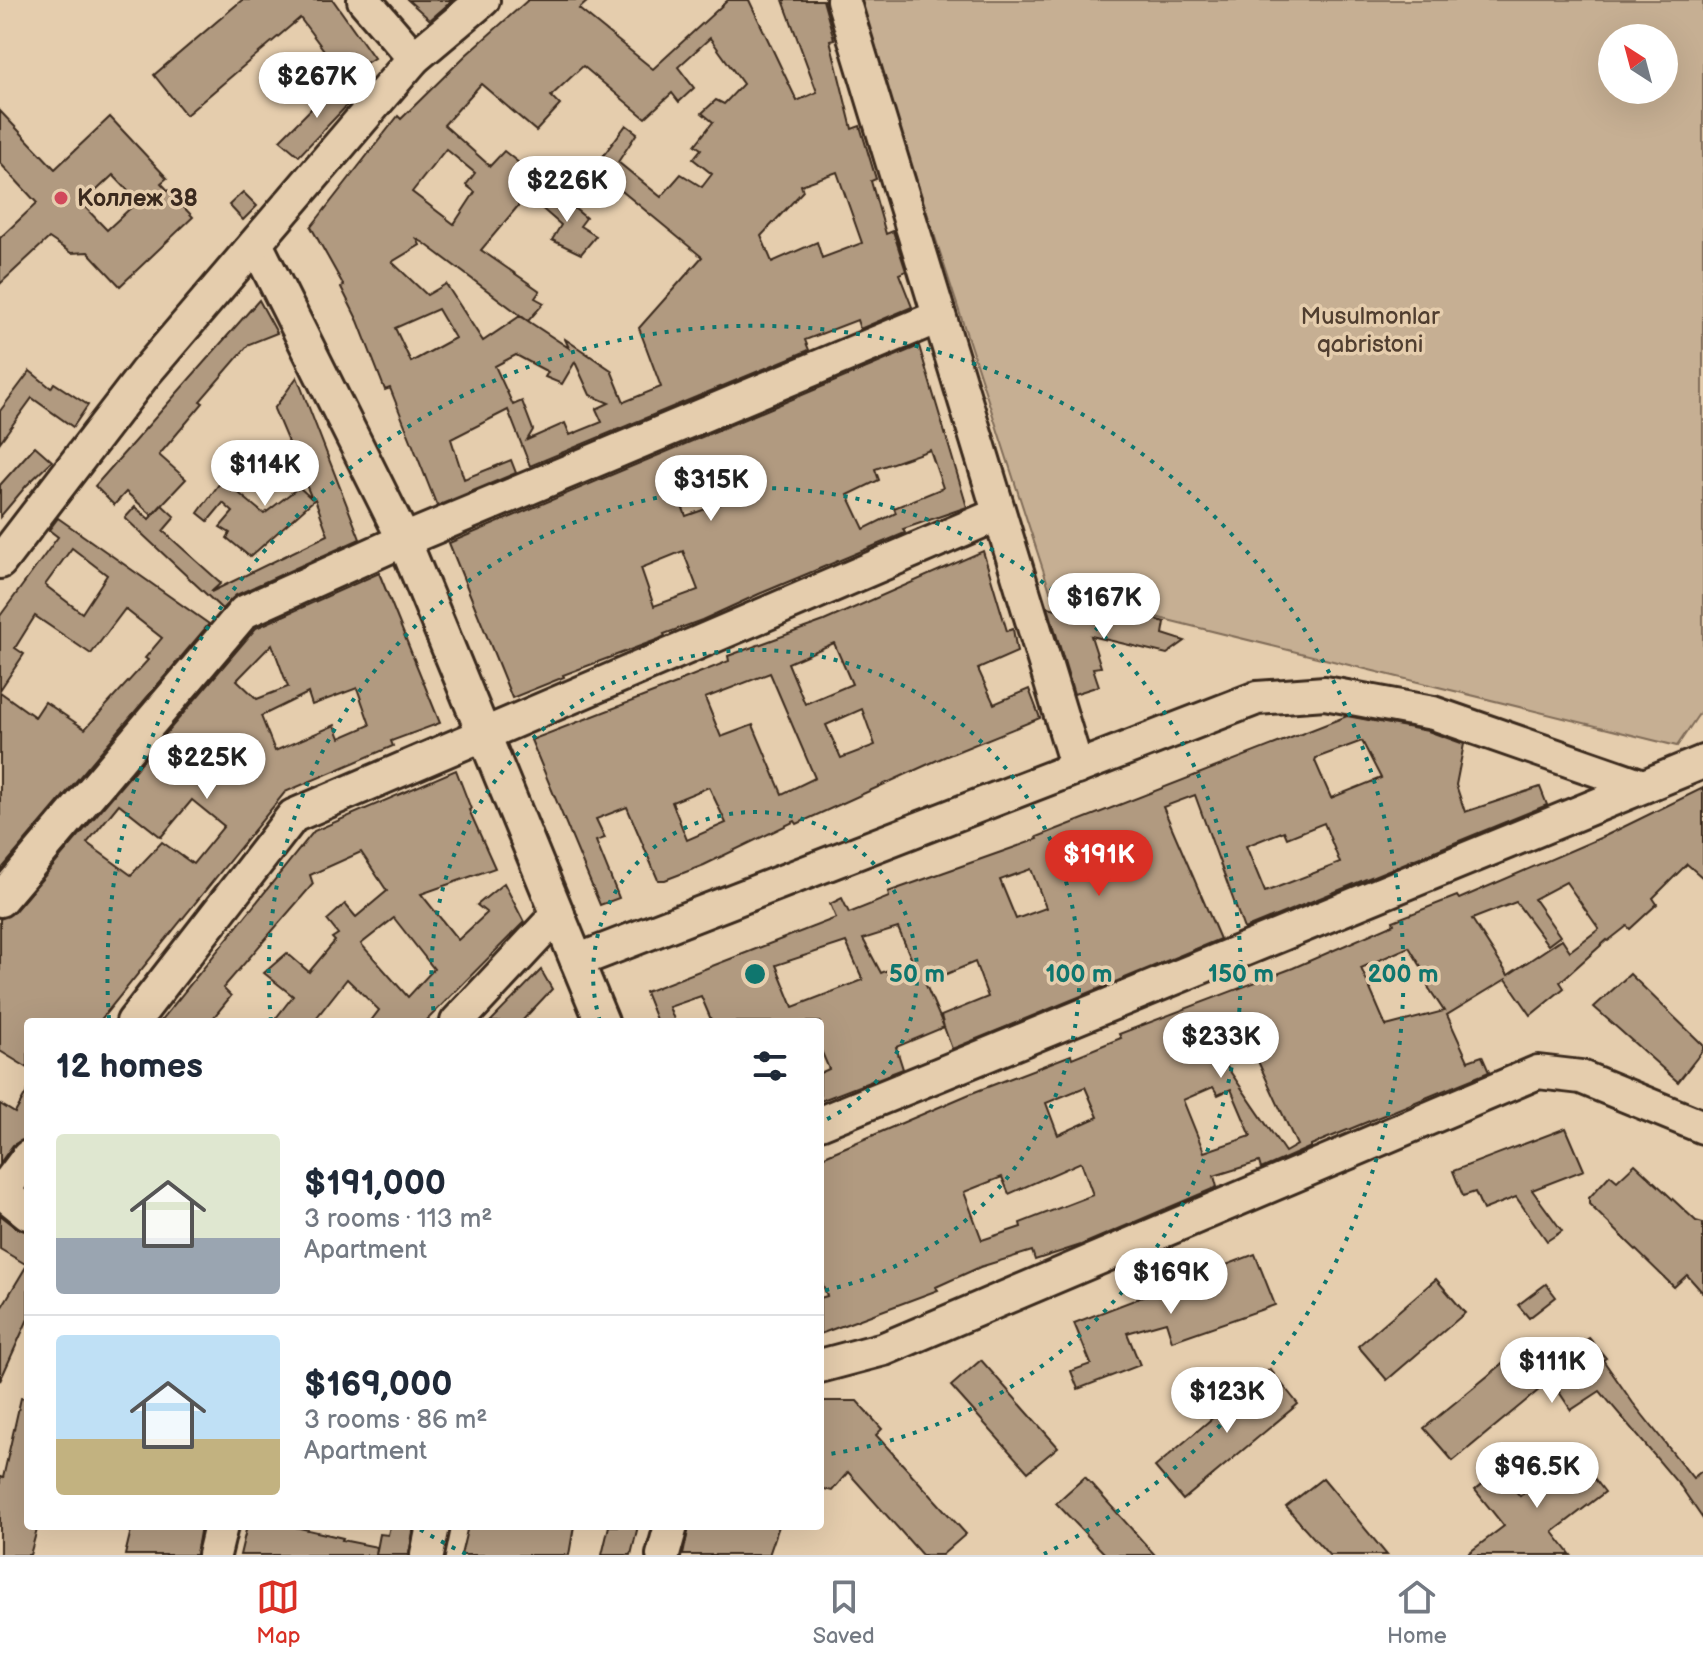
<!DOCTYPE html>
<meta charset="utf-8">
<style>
body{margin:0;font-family:"Balsamiq Sans",sans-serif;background:#f6f6f7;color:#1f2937;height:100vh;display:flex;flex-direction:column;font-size:30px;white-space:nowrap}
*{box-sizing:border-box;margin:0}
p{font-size:26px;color:#747a83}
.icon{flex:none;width:44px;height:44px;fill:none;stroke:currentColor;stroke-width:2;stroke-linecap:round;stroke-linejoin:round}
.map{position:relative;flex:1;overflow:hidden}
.sheet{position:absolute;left:24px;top:1018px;width:800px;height:512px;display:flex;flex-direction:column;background:#fff;border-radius:8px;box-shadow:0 8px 32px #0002}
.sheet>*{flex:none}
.needle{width:52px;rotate:324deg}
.controls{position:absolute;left:1598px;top:24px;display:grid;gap:16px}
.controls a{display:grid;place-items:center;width:80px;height:80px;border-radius:50%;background:#fff;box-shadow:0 8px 32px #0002;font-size:40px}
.price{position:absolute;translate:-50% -68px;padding:0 18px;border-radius:28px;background:#fff;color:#222;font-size:26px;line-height:52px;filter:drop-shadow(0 2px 4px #0008)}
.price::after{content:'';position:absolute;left:50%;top:48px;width:24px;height:18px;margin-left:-12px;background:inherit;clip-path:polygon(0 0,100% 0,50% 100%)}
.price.current{background:#d93025;color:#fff}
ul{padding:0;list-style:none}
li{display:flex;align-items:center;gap:24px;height:200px;padding:0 32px}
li+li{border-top:2px solid #e0e1e3}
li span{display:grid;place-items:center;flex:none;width:224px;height:160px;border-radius:8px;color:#555}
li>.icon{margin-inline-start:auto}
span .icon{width:96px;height:96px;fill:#fffc;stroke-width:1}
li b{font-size:34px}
h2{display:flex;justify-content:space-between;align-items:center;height:96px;padding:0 32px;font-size:34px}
.menu{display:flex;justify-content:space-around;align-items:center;height:112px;border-top:2px solid #e0e1e3;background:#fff;font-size:22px;color:#747a83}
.menu a{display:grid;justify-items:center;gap:4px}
.menu .current{color:#d93025}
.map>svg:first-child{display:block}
.green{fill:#c6af93;stroke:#806c58;stroke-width:2;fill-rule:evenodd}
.building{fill:#b19a80;stroke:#3b2a1e;stroke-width:2;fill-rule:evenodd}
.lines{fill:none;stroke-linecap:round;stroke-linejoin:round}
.minor-casing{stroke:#3b2a1e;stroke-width:38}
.minor{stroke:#e5cdad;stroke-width:32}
.ring{fill:none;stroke:#0f766e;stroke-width:4;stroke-dasharray:4 8}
.poi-dot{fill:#d1495b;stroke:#e5cdad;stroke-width:3}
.labels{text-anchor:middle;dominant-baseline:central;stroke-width:7;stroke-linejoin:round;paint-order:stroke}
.poi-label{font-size:24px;font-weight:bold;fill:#3b2a1e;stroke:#e5cdad;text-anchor:start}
.park-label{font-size:24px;fill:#503e30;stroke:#e5cdad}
.centre{fill:#0f766e;stroke:#e5cdad;stroke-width:4}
.ring-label{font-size:24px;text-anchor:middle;font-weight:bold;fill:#0f766e;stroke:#e5cdad;stroke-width:7;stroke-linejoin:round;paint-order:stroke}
</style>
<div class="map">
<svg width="1703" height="1555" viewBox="0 0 1703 1555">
<rect width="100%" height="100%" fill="#e5cdad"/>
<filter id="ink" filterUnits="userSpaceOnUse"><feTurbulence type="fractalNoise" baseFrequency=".0125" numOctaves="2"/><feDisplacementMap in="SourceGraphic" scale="16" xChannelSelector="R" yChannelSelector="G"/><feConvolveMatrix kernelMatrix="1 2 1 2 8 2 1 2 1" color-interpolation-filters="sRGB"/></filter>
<g filter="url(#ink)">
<path class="green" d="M858 0H1703V708L1677 746 1050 591ZM1612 38H1664V90H1612Z"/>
<g class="building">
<path d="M242 0H333L374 58 344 77 300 18 186 115 154 75Z"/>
<path d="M408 0H453L430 20Z"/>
<path d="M528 0H589L579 9 653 69 728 0H749L797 101 817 92 783 0H823L834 39 830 40 852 129 860 126 876 179 871 181 886 234 893 231 906 271 899 274 912 307 860 329 857 320 805 340 809 350 530 466 508 410 451 439 464 479 511 460 516 473 437 506 390 388 385 390 358 321 341 287 344 286 311 227 398 116 401 119 466 55ZM710 38 743 84 724 104 716 100 702 113 713 122 695 145 701 149 693 159 712 174 702 187 681 174 661 197 618 162 637 133 626 125 594 168 702 257 639 328 661 387 624 402 611 370 565 339 569 348 528 321 544 303 535 298 540 291 481 250 534 187 519 174 524 167 504 151 490 166 444 125 481 84 536 131 560 105 551 96 583 66 645 118 672 93 679 102 694 88 678 67ZM446 149 475 173 466 185 475 192 454 224 412 192ZM837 172 862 243 822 258 817 242 772 262 761 236 803 191 801 185ZM417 239 424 243 528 321 520 316 483 341 446 284 427 295 392 262 420 245ZM438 309 455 338 411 362 395 328ZM516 355 548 372 545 377 562 384 575 362 590 395 609 403 596 409 602 422 570 435 565 423 527 440 533 430 522 401 513 405 495 366Z"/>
<path d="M336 84 353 99 299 156 280 140Z"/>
<path d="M0 111 55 169 110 117 167 178 161 183 193 217 120 286 88 252 71 253 49 238 0 284V238L37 203 0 163ZM113 175 138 201 107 230 82 204Z"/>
<path d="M552 190 586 218 580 226 596 236 581 254 552 240 561 225 539 206Z"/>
<path d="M243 192 257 206 243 220 229 205Z"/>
<path d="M259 300 277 333 249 344 200 401 203 403 159 455 186 479 152 515 126 492 114 505 95 486Z"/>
<path d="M919 346 967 507 903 529 905 533 759 594 702 620 664 634 665 636 659 639 563 675 564 677 512 698 449 543ZM930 450 943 488 894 508 896 513 864 529 848 495 879 480 875 469ZM702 462 720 504 686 516 671 476ZM683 551 698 590 654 606 641 568Z"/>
<path d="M30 371 51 388 54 383 88 405 73 427 32 398 0 442V411Z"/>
<path d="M297 377 360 539 236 595 222 609 125 518 135 507 149 519 162 505 175 517 163 531 221 583 211 592 328 535 315 499 250 557 227 538 230 533 220 527 233 512 223 503 208 521 198 513 249 443 264 457 235 490 264 514 299 487 312 499 274 409Z"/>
<path d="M35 446 52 461 26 486 0 517V485Z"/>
<path d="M58 518 209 624 0 871V692L35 717 45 702 85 729 148 660 145 658 162 638 125 609 91 654 35 616 15 648 24 654 0 690V616L58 537 49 530ZM72 548 107 575 82 613 45 585Z"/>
<path d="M983 551 1007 631 1013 629 1017 652 978 669 994 704 1029 689 1040 718 944 757 797 824 795 821 704 865 665 880H658L627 807 596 819 605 838 596 841 619 898 600 905 531 740 679 683V681L729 661 728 656 824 621ZM834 643 852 684 805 704 788 663ZM770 673 815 778 782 794 753 725 721 737 705 698ZM862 709 875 745 841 758 826 725ZM709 787 726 823 687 840 672 802Z"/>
<path d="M379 573 440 723 391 741 393 746 285 792 99 1022H28V1068L0 1051V919L14 912 256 628ZM272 644 288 687 257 699 237 680ZM357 688 370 725 340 738 335 725 275 751 261 716 308 693 312 705ZM192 800 224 826 193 864 162 842 131 875 87 843 119 804 161 837Z"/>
<path d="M1048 607 1112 623 1115 609 1165 622 1163 634 1185 641 1167 654 1091 636 1101 667 1093 668 1099 686 1074 694Z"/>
<path d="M1347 716 1428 731 1464 744 1456 785 1465 812 1540 787 1547 805 1244 929 1195 795 1163 807 1220 939 952 1049 944 1027 896 1047 903 1069 820 1101V1073L829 1069 820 1048V1022H712L701 996 669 1007 675 1022H657L645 992 836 918 830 904 842 898 849 913 889 897 888 892 1038 839 1037 837ZM1362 741 1381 778 1331 798 1315 761 1316 758ZM1324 823 1340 863 1265 892 1246 846 1284 831 1287 838ZM1031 869 1046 908 1016 919 1000 880ZM898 928 912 960 881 973 863 939ZM846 942 863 980 793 1007 776 965ZM975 962 988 997 941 1016 944 1027 925 983Z"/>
<path d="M456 770 471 809 469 810 495 868 421 894 458 940 487 913 477 905 504 883 524 922 425 1022H370L379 1010 347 979 313 1022H273L293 996 264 973 287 953 309 972 335 941 332 938 338 934 327 920 345 904 356 917 387 891 361 852 310 875 313 884 223 988 231 996 210 1022H160L314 831ZM394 918 434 969 408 997 361 944Z"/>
<path d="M1703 788V878L1687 864 1653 898 1657 904 1630 929 1627 926 1608 941 1607 940 1560 982 1564 988 1531 1015 1506 979 1447 1015 1468 1061 1482 1056 1489 1072 1311 1145V1147L1261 1169 1259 1162 1214 1176 1217 1187 1081 1245 1035 1260 1032 1251 980 1267 936 1287 938 1290 820 1334V1298L827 1296 820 1277V1158L972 1093 1071 1055 1072 1058 1121 1038 1119 1034 1293 968 1394 924 1393 921 1457 896 1459 899 1607 835ZM1566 882 1599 929 1570 951 1562 939 1508 975 1472 919 1516 902 1548 945 1560 936 1534 899ZM1409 947 1432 984 1428 987 1444 1011 1386 1026 1361 968ZM1241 1025 1297 1145 1285 1152 1208 1039ZM1085 1087 1098 1117 1058 1135 1046 1103ZM1213 1087 1218 1095 1231 1089 1251 1136 1204 1152 1183 1100ZM1081 1162 1093 1195 1020 1223 1021 1227 982 1240 964 1192 1002 1177 1009 1194Z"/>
<path d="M541 970 552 989 521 1022H490Z"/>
<path d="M1630 974 1703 1045V1050L1678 1082 1594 1007Z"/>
<path d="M28 1090V1138L13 1145 0 1163V1104L15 1113Z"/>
<path d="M1566 1128 1584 1170 1532 1190 1562 1231 1547 1241 1516 1197 1483 1210 1475 1192 1463 1196 1453 1171Z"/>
<path d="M1635 1164 1696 1221 1703 1223V1293L1687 1275 1674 1287 1589 1204V1198L1610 1175 1617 1181Z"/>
<path d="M0 1215 17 1228 28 1232V1319L0 1381V1310L27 1265 0 1249Z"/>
<path d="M1255 1254 1275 1305 1172 1341 1166 1322 1127 1333 1140 1365 1078 1389 1071 1371 1091 1364 1074 1323Z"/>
<path d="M1436 1279 1465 1313 1387 1380 1358 1346Z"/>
<path d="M1546 1284 1556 1297 1529 1318 1518 1305Z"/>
<path d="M1589 1338 1606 1358 1603 1360 1633 1403 1693 1478 1703 1470V1519L1681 1487 1600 1391 1571 1410 1551 1380 1453 1461 1424 1428 1511 1357 1521 1369 1558 1342 1567 1354Z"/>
<path d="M981 1360 1058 1447 1028 1472 951 1386Z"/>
<path d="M1270 1369 1298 1404 1183 1500 1155 1467Z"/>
<path d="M21 1398 28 1399V1526H38L30 1555H0V1477L3 1478Z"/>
<path d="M820 1401H857L882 1429 876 1435 966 1534 942 1555H922L848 1472 832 1491 820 1488Z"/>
<path d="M1574 1452 1605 1492 1553 1532 1571 1555H1466L1504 1526 1475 1490 1499 1471 1520 1496Z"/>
<path d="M1085 1477 1155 1555H1106L1056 1503Z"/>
<path d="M1323 1478 1387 1555H1329L1286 1507Z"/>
<path d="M132 1526H201L196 1555H125Z"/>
<path d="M247 1526H291L343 1538 342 1540 377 1547 376 1555H240Z"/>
<path d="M390 1526H414L409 1555H376L380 1534 388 1535Z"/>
<path d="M468 1526H574L569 1555H461Z"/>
<path d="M609 1526H638L631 1555H602Z"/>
<path d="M689 1526H779L769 1555H683Z"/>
</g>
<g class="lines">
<g class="minor-casing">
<g id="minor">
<path d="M364 0 414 58"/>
<path d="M843 0 1077 768"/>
<path d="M256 244 404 540 602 1022"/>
<path d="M0 562 145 373 414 58 483 0"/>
<path d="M0 900 244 612 404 540 938 317"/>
<path d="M577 961 1257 698 1325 693 1433 713 1643 786"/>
<path d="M133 1022 293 816 999 514"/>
<path d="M457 1022 558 914"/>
<path d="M820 1123 1703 762"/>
<path d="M28 1157 2 1192 28 1213"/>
<path d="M820 1366 884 1349 1538 1072 1581 1077 1703 1127"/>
<path d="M214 1555 221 1526"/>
<path d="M427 1555 433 1526"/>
<path d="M663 1555 671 1526"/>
</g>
</g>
<use href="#minor" class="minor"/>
</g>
</g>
<g class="ring">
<path d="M600 1021A162 162 0 1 1 821 1122"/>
<path d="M435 1022A324 324 0 1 1 822 1291"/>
<path d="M271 1021A486 486 0 1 1 823 1455"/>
<path d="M466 1554A648 648 0 0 1 416 1527M109 1019A648 648 0 1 1 1044 1554"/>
</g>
<circle class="poi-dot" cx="61" cy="198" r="8"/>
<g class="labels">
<g class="poi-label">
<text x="77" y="198">Коллеж 38</text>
</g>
<g class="park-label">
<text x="1370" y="316">Musulmonlar<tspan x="1370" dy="28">qabristoni</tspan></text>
</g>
</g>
<circle cx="755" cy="974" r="12" class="centre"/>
<g class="ring-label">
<text x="917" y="982">50 m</text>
<text x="1079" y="982">100 m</text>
<text x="1241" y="982">150 m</text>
<text x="1403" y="982">200 m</text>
</g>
</svg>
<div class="controls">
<a><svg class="needle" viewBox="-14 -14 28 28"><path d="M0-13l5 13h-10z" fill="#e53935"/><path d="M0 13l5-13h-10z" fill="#747a83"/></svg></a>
</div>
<b class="price" style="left:317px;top:120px">$267K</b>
<b class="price" style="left:567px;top:224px">$226K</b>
<b class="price" style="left:265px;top:508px">$114K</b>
<b class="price" style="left:711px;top:523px">$315K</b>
<b class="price" style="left:1104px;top:641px">$167K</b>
<b class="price" style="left:207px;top:801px">$225K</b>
<b class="price current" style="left:1099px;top:898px">$191K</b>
<b class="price" style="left:1221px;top:1080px">$233K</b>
<b class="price" style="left:1171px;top:1316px">$169K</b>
<b class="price" style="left:1552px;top:1405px">$111K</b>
<b class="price" style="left:1227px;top:1435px">$123K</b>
<b class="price" style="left:1537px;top:1510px">$96.5K</b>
<section class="sheet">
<h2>12 homes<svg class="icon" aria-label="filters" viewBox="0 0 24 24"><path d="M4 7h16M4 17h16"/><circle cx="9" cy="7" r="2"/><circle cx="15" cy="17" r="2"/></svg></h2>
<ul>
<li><span style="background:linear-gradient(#dfe7d0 65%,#9aa5b1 0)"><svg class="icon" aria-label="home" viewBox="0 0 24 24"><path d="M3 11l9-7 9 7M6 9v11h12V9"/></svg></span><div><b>$191,000</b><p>3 rooms · 113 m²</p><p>Apartment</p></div></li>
<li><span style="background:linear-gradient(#bfe0f5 65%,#c2b280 0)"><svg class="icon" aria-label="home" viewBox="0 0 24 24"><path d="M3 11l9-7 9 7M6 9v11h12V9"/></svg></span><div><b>$169,000</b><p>3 rooms · 86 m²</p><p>Apartment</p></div></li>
</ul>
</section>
</div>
<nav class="menu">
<a class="current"><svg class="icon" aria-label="map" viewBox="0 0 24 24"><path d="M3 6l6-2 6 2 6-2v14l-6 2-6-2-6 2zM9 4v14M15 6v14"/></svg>Map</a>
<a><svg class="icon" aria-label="saved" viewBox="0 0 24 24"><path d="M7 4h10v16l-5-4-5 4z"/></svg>Saved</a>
<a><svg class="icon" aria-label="home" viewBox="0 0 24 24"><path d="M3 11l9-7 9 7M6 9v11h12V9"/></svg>Home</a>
</nav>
